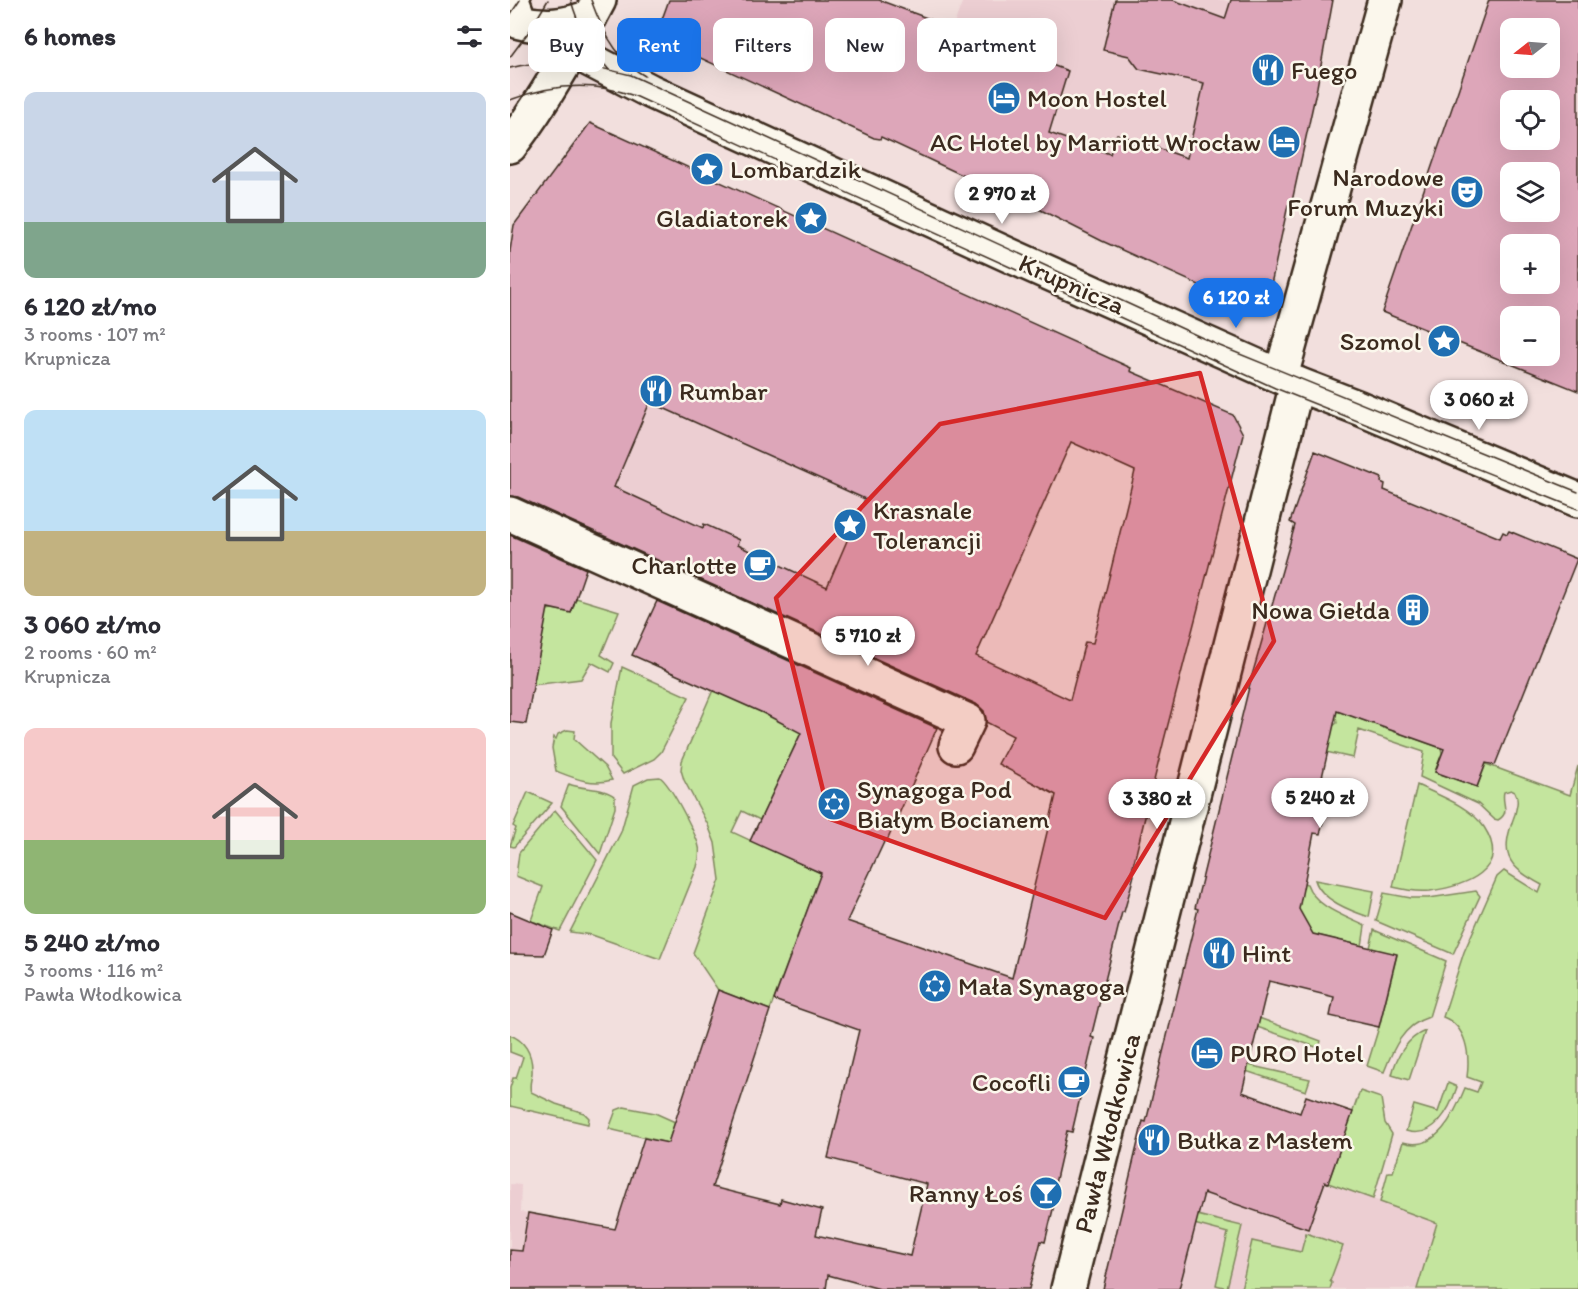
<!DOCTYPE html>
<meta charset="utf-8">
<style>
body{margin:0;font-family:Itim,sans-serif;background:#f7f7f7;color:#2b2b33;height:100vh;display:flex;flex-direction:column;font-size:22px;white-space:nowrap}
*{box-sizing:border-box;margin:0}
p{font-size:20px;color:#7c7c81}
.icon{flex:none;width:33px;height:33px;fill:none;stroke:currentColor;stroke-width:2;stroke-linecap:round;stroke-linejoin:round}
.map{position:relative;flex:1;overflow:hidden}
.side{display:flex;flex-direction:column;background:#fff;width:510px}
.side>*{flex:none}
.hud{position:absolute;left:18px;top:18px;width:570px;height:54px;display:flex;gap:12px}
.needle{width:39px;rotate:253deg}
.buttons{position:absolute;left:990px;top:18px;display:grid;gap:12px}
.buttons a{display:grid;place-items:center;width:60px;height:60px;border-radius:12px;background:#fff;box-shadow:0 6px 24px #0002;font-size:30px}
.price{position:absolute;translate:-50% -51px;padding:0 14px;border-radius:21px;background:#fff;color:#222;font-size:20px;line-height:39px;filter:drop-shadow(0 2px 3px #0008)}
.price::after{content:'';position:absolute;left:50%;top:36px;width:18px;height:14px;margin-left:-9px;background:inherit;clip-path:polygon(0 0,100% 0,50% 100%)}
.price.on{background:#1a73e8;color:#fff}
ul{padding:0;list-style:none}
li{display:grid;align-content:center;gap:12px;height:318px;padding:0 24px}
li span{display:grid;place-items:center;height:186px;border-radius:12px;color:#555}
li>.icon{margin-inline-start:auto}
span .icon{width:108px;height:108px;fill:#fffc;stroke-width:1}
li b{font-size:26px}
h2{display:flex;justify-content:space-between;align-items:center;height:72px;padding:0 24px;font-size:26px}
.chip{padding:0 21px;border-radius:12px;background:#fff;box-shadow:0 6px 24px #0002;font-size:21px;line-height:54px}
.chip.on{background:#1a73e8;color:#fff}
main{display:flex;flex:1;min-height:0}
.map>svg:first-child{display:block}
.built{fill:#ecced2}
.green{fill:#c4e59e;stroke:#80885e;stroke-width:1.5}
.building{fill:#dda6b9;stroke:#3b2a1e;stroke-width:1.5;fill-rule:evenodd}
.lines{fill:none;stroke-linecap:round;stroke-linejoin:round}
.street-casing{stroke:#3b2a1e;stroke-width:38}
.secondary-casing{stroke:#3b2a1e;stroke-width:38}
.street{stroke:#fbf7ec;stroke-width:33}
.secondary{stroke:#fbf7ec;stroke-width:33}
.tram{stroke:#3b2a1e;stroke-width:1.5}
.marked{fill:#d62828;fill-opacity:0.2;stroke:#d62828;stroke-width:4.5;stroke-linejoin:round}
.labels{text-anchor:middle;dominant-baseline:central;stroke-width:5;stroke-linejoin:round;paint-order:stroke}
.poi-label{font-size:26px;fill:#3b2a1e;stroke:#fbf7ec;text-anchor:start}
.street-label{font-size:26px;fill:#3b2a1e;stroke:#fbf7ec}
</style>
<main>
<section class="side">
<h2>6 homes<svg class="icon" aria-label="filters" viewBox="0 0 24 24"><path d="M4 7h16M4 17h16"/><circle cx="9" cy="7" r="2"/><circle cx="15" cy="17" r="2"/></svg></h2>
<ul>
<li><span style="background:linear-gradient(#c9d6e8 70%,#7fa58c 0)"><svg class="icon" aria-label="home" viewBox="0 0 24 24"><path d="M3 11l9-7 9 7M6 9v11h12V9"/></svg></span><div><b>6 120 zł/mo</b><p>3 rooms · 107 m²</p><p>Krupnicza</p></div></li>
<li><span style="background:linear-gradient(#bfe0f5 65%,#c2b280 0)"><svg class="icon" aria-label="home" viewBox="0 0 24 24"><path d="M3 11l9-7 9 7M6 9v11h12V9"/></svg></span><div><b>3 060 zł/mo</b><p>2 rooms · 60 m²</p><p>Krupnicza</p></div></li>
<li><span style="background:linear-gradient(#f6c9c9 60%,#8fb573 0)"><svg class="icon" aria-label="home" viewBox="0 0 24 24"><path d="M3 11l9-7 9 7M6 9v11h12V9"/></svg></span><div><b>5 240 zł/mo</b><p>3 rooms · 116 m²</p><p>Pawła Włodkowica</p></div></li>
</ul>
</section>
<div class="map">
<svg width="1068" height="1289" viewBox="0 0 1068 1289">
<rect width="100%" height="100%" fill="#f2dfdd"/>
<filter id="ink" filterUnits="userSpaceOnUse"><feTurbulence type="fractalNoise" baseFrequency=".0167" numOctaves="2"/><feDisplacementMap in="SourceGraphic" scale="12" xChannelSelector="R" yChannelSelector="G"/><feConvolveMatrix kernelMatrix="1 2 1 2 8 2 1 2 1" color-interpolation-filters="sRGB"/></filter>
<g filter="url(#ink)">
<g class="built">
<path d="M159 0H369L443 27 453 0H713L720 2 724 0 807 87 781 206H778L757 303 744 310 517 202 516 204 512 200 489 192 465 179 464 181 371 137 370 139 364 138 160 44 151 22Z"/>
<path d="M4 225 78 265 547 473 466 655 360 607 339 654 0 500V251Z"/>
<path d="M633 1121 777 1172 815 1182 928 1222 907 1289H593Z"/>
<path d="M0 1184 11 1185 10 1212 18 1213 12 1251 0 1250Z"/>
</g>
<g class="green">
<path d="M66 598 109 611 91 655 104 663 100 672 81 662 71 679 23 685 37 610 42 609 61 613Z"/>
<path d="M112 667 179 697 151 752 144 759 113 774 101 759V723Z"/>
<path d="M203 690 269 720H297L250 820 232 811 222 832 311 873 260 1010 208 990 183 953 210 880 205 843 198 825 174 780 171 770 172 761Z"/>
<path d="M805 703 931 748 932 753 925 772 967 787 976 764 1060 795 1068 766V1289H907L927 1223 870 1202 878 1172H883L893 1142C927 1153 945 1113 955 1088L967 1092 971 1082 957 1077C960 1055 957 1026 933 1017L954 952 987 877 994 871 1029 893 1032 885C995 865 990 854 1005 814 1007 805 1009 800 1005 792L1001 790 994 792C991 803 1001 813 988 820L984 819 968 804 910 777 914 752 849 730 843 758 816 752 823 726 827 723 826 718Z"/>
<path d="M57 730 65 731 64 739 95 767 102 780C82 786 64 778 46 771L42 748 44 737 46 739 48 734Z"/>
<path d="M150 777C161 785 183 829 188 843 191 851 189 859 187 867L150 959 82 935 60 932 111 832 124 785 138 778Z"/>
<path d="M59 784C73 790 95 787 105 797V808L90 854 51 806Z"/>
<path d="M907 785C928 795 960 806 974 827 1002 870 955 886 920 891 907 892 895 890 883 887Z"/>
<path d="M18 792 42 803 4 847 0 846 6 828 3 826Z"/>
<path d="M45 810 87 860 50 931 25 922 19 926 33 887 6 876 9 853Z"/>
<path d="M805 880 864 891 859 917C841 911 811 900 805 880Z"/>
<path d="M794 883 797 884C805 907 835 916 855 926L852 946 745 920Z"/>
<path d="M966 891 970 896 943 954 866 921 874 893 901 898H919Z"/>
<path d="M864 930 936 961 919 1017C893 1025 883 1049 874 1072L857 1066 869 1027 887 955 860 948Z"/>
<path d="M749 1018 811 1041 809 1048 747 1027Z"/>
<path d="M915 1031 899 1080 882 1075C886 1057 897 1038 915 1031Z"/>
<path d="M0 1035C14 1040 22 1053 22 1069 23 1077 18 1084 21 1092L46 1104 74 1113 79 1118 78 1124 0 1106V1088L3 1078H6L13 1057 0 1052Z"/>
<path d="M738 1065 800 1079 796 1091 736 1071Z"/>
<path d="M938 1083 947 1087C940 1109 924 1140 896 1131L904 1105 928 1112Z"/>
<path d="M850 1091 871 1098 875 1123 882 1134 863 1199 818 1183Z"/>
<path d="M114 1107 145 1113 165 1122 158 1143 99 1129 106 1110Z"/>
<path d="M687 1215 732 1226 717 1288 706 1285 718 1233 684 1224Z"/>
<path d="M796 1233 833 1246 820 1281 822 1283 820 1289H731L742 1241 791 1252Z"/>
</g>
<g class="building">
<path d="M159 0H369L558 71 539 133 600 154 607 134 677 158 694 83 629 69 619 56 593 50 605 0H663L715 19 721 0H823L807 87 781 206 778 205 757 303 744 310 592 241 517 203 482 189 371 137 370 139 364 138 160 44 151 22Z"/>
<path d="M979 0H1068V391L872 312ZM1000 28H1040V68H1000ZM1000 100H1040V140H1000ZM1000 172H1040V212H1000ZM1000 244H1040V284H1000ZM1000 316H1040V356H1000Z"/>
<path d="M80 123 621 368 620 371 723 415 733 434 654 740 621 874 624 875 619 894 614 912H612L581 1037 584 1038 562 1132 557 1131 544 1188 548 1189 535 1242 531 1241 519 1289H370L318 1275 316 1289H0V1250L12 1251 18 1213 105 1229 134 1138 158 1143 208 990 260 1010 202 1187 270 1204 271 1199 312 1210 306 1235 400 1256 417 1184 318 1158 349 1030 264 1000 311 873 240 841 291 733 253 713 122 655 147 601 427 728 377 841 375 840 337 921 502 978 546 795 488 764 503 736 476 722 474 711 466 704 8 497 0 496V251L4 225ZM140 402 355 499 317 587 227 545 229 540 194 524 193 528 104 487ZM561 442 625 471 583 643 575 642 560 700 466 656Z"/>
<path d="M805 451 872 478 871 482 875 484 874 490 990 538 993 532 997 534 999 531 1067 559 985 765 976 763 967 787 925 772 934 749 827 711 808 795 819 798 810 834 804 833 789 909 803 934 887 954 869 1027 820 1016 824 997 759 981 732 1092 790 1113 796 1096 843 1112 818 1183 815 1182 798 1229 694 1193 669 1289H593L633 1121 636 1122 688 909 685 908 741 679 785 525 780 522Z"/>
<path d="M0 535 76 569 61 613 38 608 16 724 0 722Z"/>
<path d="M0 912 43 930 34 955 0 954Z"/>
</g>
<g class="lines">
<g class="street-casing">
<g id="street">
<path d="M771 376 875 0"/>
<path d="M0 514 458 721 446 746"/>
<path d="M558 1289 787 384"/>
</g>
</g>
<g class="secondary-casing">
<g id="secondary">
<path d="M2 0 10 22C35 28 56 26 80 17"/>
<path d="M63 51 140 91 501 256 787 384 849 408 1068 500"/>
<path d="M0 146C35 100 62 51 89 0"/>
</g>
</g>
<use href="#street" class="street"/>
<use href="#secondary" class="secondary"/>
<g class="tram">
<path d="M61 0C68 27 81 49 99 70"/>
<path d="M81 0C91 28 107 61 135 76"/>
<path d="M0 15 10 0"/>
<path d="M0 57 20 30 38 0"/>
<path d="M0 68C41 57 81 65 121 75L710 346 1068 492"/>
<path d="M0 100C41 84 83 81 125 96L765 388 1068 509"/>
</g>
</g>
</g>
<path class="marked" d="M690 373 764 641 595 918 320 819 266 598 430 424Z"/>
<defs>
<g id="restaurant-disc" transform="scale(1.725)"><circle r="9.5" fill="#1f6fb2" stroke="#fbf7ec"/><path d="M-5-6h1v4h1v-4h1v4h1v-4h1v5L-1.5 .5V6h-2V.5L-5-1ZM5-6V6H3V1.5H1.5Q1.5-4 5-6Z" fill="#fff"/></g>
<g id="hotel-disc" transform="scale(1.725)"><circle r="9.5" fill="#1f6fb2" stroke="#fbf7ec"/><path d="M-6-4.5h1.5V1H6V5H4.5V3h-9V5H-6ZM-4 0a1.8 1.8 0 1 1 3.6 0ZM.5 0V-2.5h3Q6-2.5 6 0Z" fill="#fff"/></g>
<g id="sight-disc" transform="scale(1.725)"><circle r="9.5" fill="#1f6fb2" stroke="#fbf7ec"/><path d="M0-6L1.8-2.2L6-1.7L2.9 1.2L3.7 5.4L0 3.3L-3.7 5.4L-2.9 1.2L-6-1.7L-1.8-2.2Z" fill="#fff"/></g>
<g id="theatre-disc" transform="scale(1.725)"><circle r="9.5" fill="#1f6fb2" stroke="#fbf7ec"/><path d="M-5-5.5Q0-4 5-5.5V0Q5 5 0 6Q-5 5-5 0ZM-3.3-2.5H-1v1.5H-3.3ZM1-2.5H3.3v1.5H1ZM-2.8 1Q0 5.5 2.8 1Z" fill="#fff"/></g>
<g id="cafe-disc" transform="scale(1.725)"><circle r="9.5" fill="#1f6fb2" stroke="#fbf7ec"/><path d="M-5.5-4.5H6V0H3Q3 3.5 0 3.5H-2.5Q-5.5 3.5-5.5 0ZM3-3.2v2h1.7v-2ZM-6 4.5H4V6H-6Z" fill="#fff"/></g>
<g id="building-disc" transform="scale(1.725)"><circle r="9.5" fill="#1f6fb2" stroke="#fbf7ec"/><path d="M-4-6H4V6H1V3H-1V6H-4ZM-2.5-4.3h1.7v1.8h-1.7ZM.8-4.3h1.7v1.8H.8ZM-2.5-1h1.7V.8h-1.7ZM.8-1h1.7V.8H.8Z" fill="#fff"/></g>
<g id="synagogue-disc" transform="scale(1.725)"><circle r="9.5" fill="#1f6fb2" stroke="#fbf7ec"/><path d="M0-6.5L5.6 3.2H-5.6ZM0 6.5L5.6-3.2H-5.6Z" fill="#fff"/></g>
<g id="bar-disc" transform="scale(1.725)"><circle r="9.5" fill="#1f6fb2" stroke="#fbf7ec"/><path d="M-6-5H6L.8 .8V4.5H3.5V6h-7V4.5H-.8V.8Z" fill="#fff"/></g>
</defs>
<g fill-rule="evenodd">
<use href="#restaurant-disc" x="758" y="70"/>
<use href="#hotel-disc" x="494" y="98"/>
<use href="#hotel-disc" x="774" y="142"/>
<use href="#sight-disc" x="197" y="169"/>
<use href="#theatre-disc" x="957" y="192"/>
<use href="#sight-disc" x="301" y="218"/>
<use href="#sight-disc" x="934" y="341"/>
<use href="#restaurant-disc" x="146" y="391"/>
<use href="#sight-disc" x="340" y="525"/>
<use href="#cafe-disc" x="250" y="565"/>
<use href="#building-disc" x="903" y="610"/>
<use href="#synagogue-disc" x="324" y="804"/>
<use href="#restaurant-disc" x="709" y="953"/>
<use href="#synagogue-disc" x="425" y="986"/>
<use href="#hotel-disc" x="697" y="1053"/>
<use href="#cafe-disc" x="564" y="1082"/>
<use href="#restaurant-disc" x="644" y="1140"/>
<use href="#bar-disc" x="536" y="1193"/>
</g>
<g class="labels">
<g class="poi-label">
<text x="781" y="70">Fuego</text>
<text x="517" y="98">Moon Hostel</text>
<text x="751" y="142" text-anchor="end">AC Hotel by Marriott Wrocław</text>
<text x="220" y="169">Lombardzik</text>
<text x="934" y="177" text-anchor="end">Narodowe<tspan x="934" dy="30">Forum Muzyki</tspan></text>
<text x="278" y="218" text-anchor="end">Gladiatorek</text>
<text x="911" y="341" text-anchor="end">Szomol</text>
<text x="169" y="391">Rumbar</text>
<text x="363" y="510">Krasnale<tspan x="363" dy="30">Tolerancji</tspan></text>
<text x="227" y="565" text-anchor="end">Charlotte</text>
<text x="880" y="610" text-anchor="end">Nowa Giełda</text>
<text x="347" y="789">Synagoga Pod<tspan x="347" dy="30">Białym Bocianem</tspan></text>
<text x="732" y="953">Hint</text>
<text x="448" y="986">Mała Synagoga</text>
<text x="720" y="1053">PURO Hotel</text>
<text x="541" y="1082" text-anchor="end">Cocofli</text>
<text x="667" y="1140">Bułka z Masłem</text>
<text x="513" y="1193" text-anchor="end">Ranny Łoś</text>
</g>
<g class="street-label">
<text transform="translate(562 284) rotate(24)">Krupnicza</text>
<text transform="translate(597 1133) rotate(-76)">Pawła Włodkowica</text>
</g>
</g>
</svg>
<div class="buttons">
<a><svg class="needle" viewBox="-14 -14 28 28"><path d="M0-13l5 13h-10z" fill="#e53935"/><path d="M0 13l5-13h-10z" fill="#7c7c81"/></svg></a>
<a><svg class="icon" aria-label="locate" viewBox="0 0 24 24"><circle cx="12" cy="12" r="6"/><path d="M12 2v4M12 18v4M2 12h4M18 12h4"/></svg></a>
<a><svg class="icon" aria-label="layers" viewBox="0 0 24 24"><path d="M12 4l9 5-9 5-9-5zM3 14l9 5 9-5"/></svg></a>
<a>+</a>
<a>−</a>
</div>
<b class="price" style="left:492px;top:225px">2 970 zł</b>
<b class="price on" style="left:726px;top:329px">6 120 zł</b>
<b class="price" style="left:969px;top:431px">3 060 zł</b>
<b class="price" style="left:358px;top:667px">5 710 zł</b>
<b class="price" style="left:810px;top:829px">5 240 zł</b>
<b class="price" style="left:647px;top:830px">3 380 zł</b>
<div class="hud">
<a class="chip">Buy</a>
<a class="chip on">Rent</a>
<a class="chip">Filters</a>
<a class="chip">New</a>
<a class="chip">Apartment</a>
</div>
</div>
</main>
